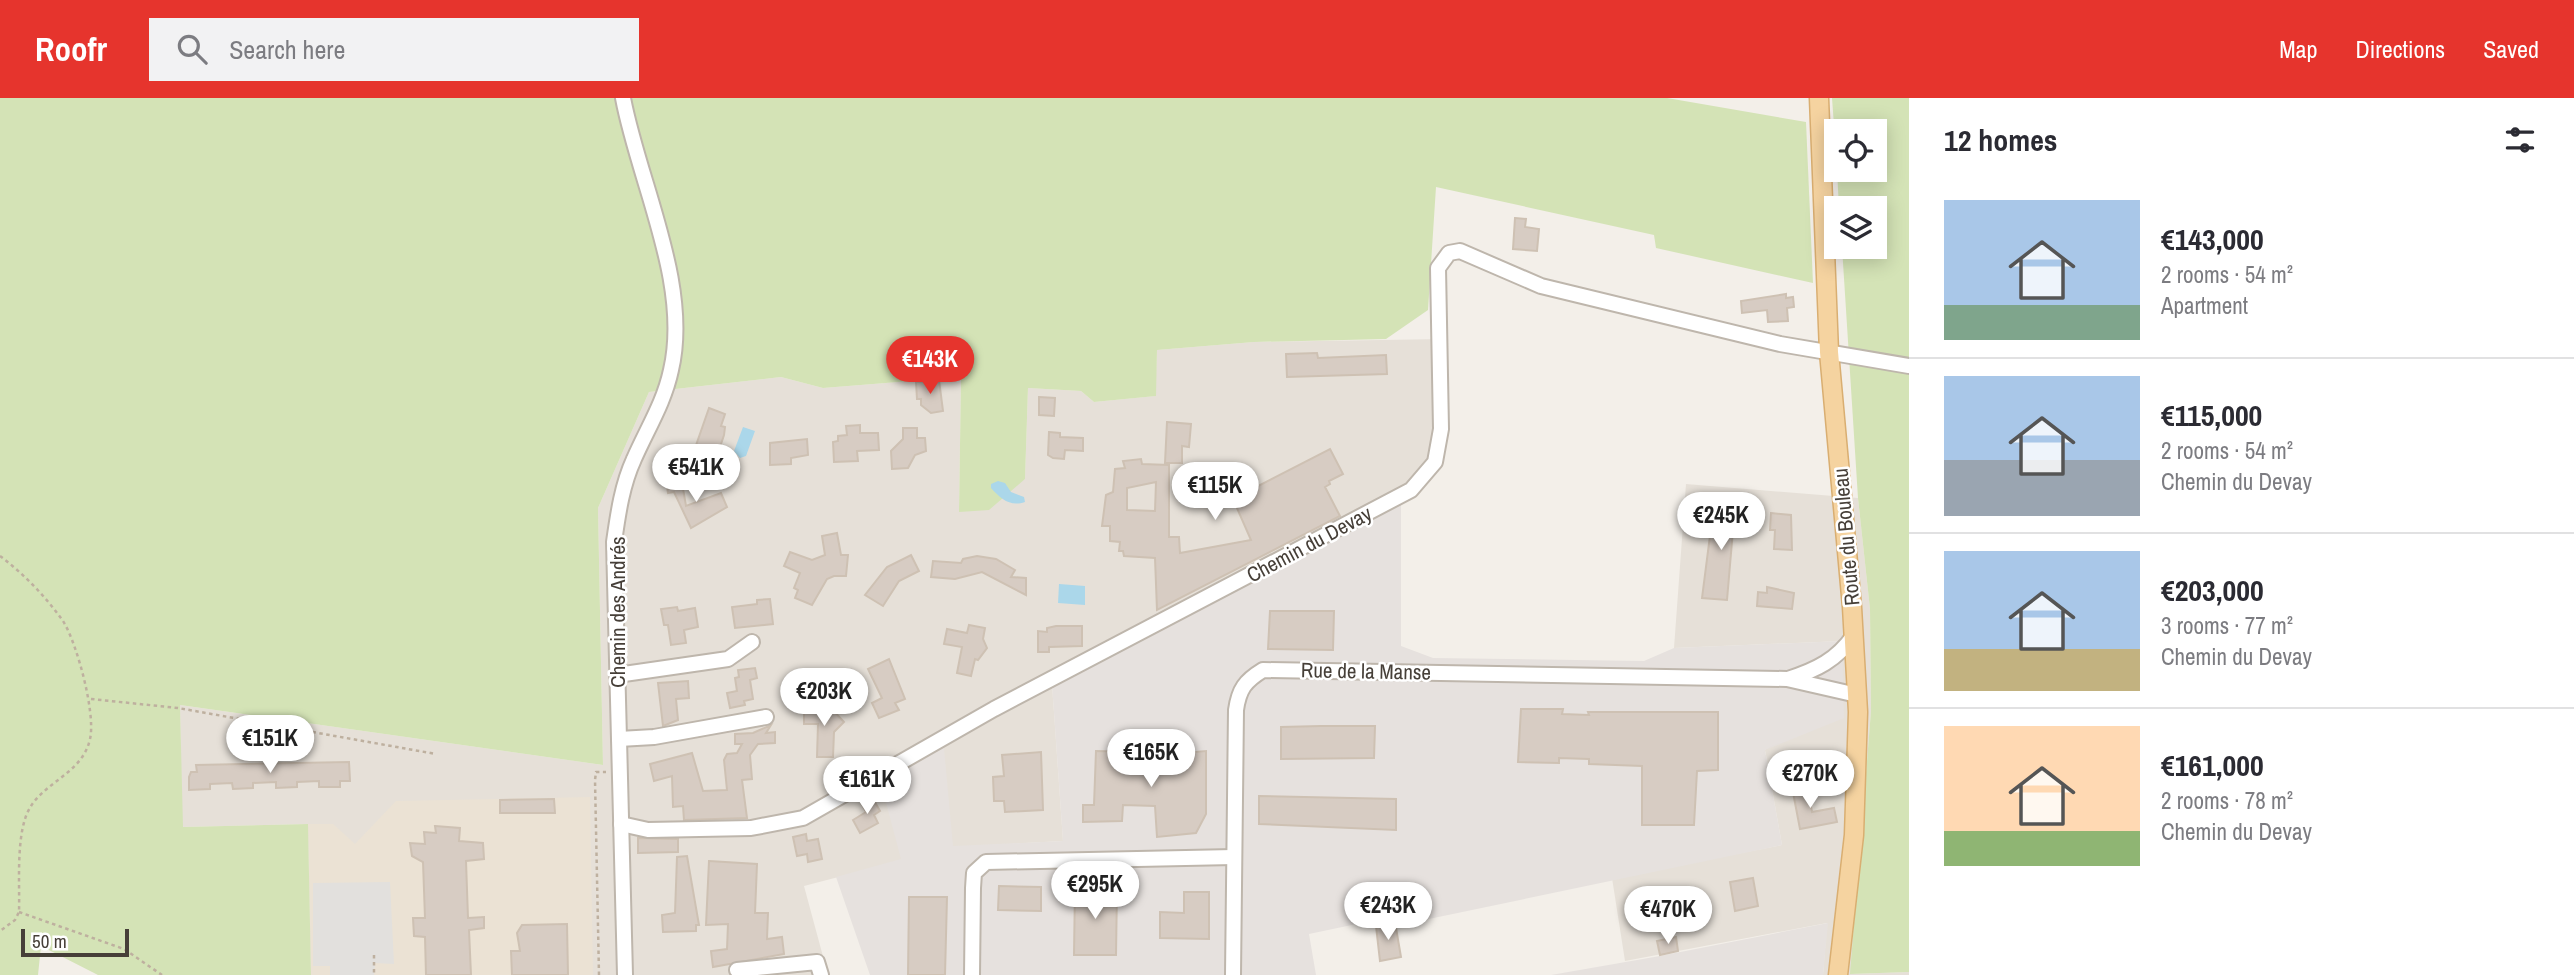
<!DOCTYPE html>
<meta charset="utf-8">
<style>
body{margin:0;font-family:"Archivo Narrow",sans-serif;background:#f2f2f3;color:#2b2b33;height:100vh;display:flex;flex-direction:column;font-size:26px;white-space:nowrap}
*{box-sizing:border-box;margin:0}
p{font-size:23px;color:#7c7c81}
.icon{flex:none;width:38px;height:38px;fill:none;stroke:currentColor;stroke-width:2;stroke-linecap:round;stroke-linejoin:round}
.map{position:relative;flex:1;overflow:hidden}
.sheet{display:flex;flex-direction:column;background:#fff;width:665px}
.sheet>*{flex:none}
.buttons{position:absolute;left:1824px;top:21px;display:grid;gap:14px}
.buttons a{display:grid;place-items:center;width:63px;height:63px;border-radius:0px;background:#fff;box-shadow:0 4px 18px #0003;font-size:35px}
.scale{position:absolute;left:21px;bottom:18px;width:108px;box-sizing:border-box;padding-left:7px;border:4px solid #463f38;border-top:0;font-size:19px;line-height:24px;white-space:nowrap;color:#463f38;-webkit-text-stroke:5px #fff;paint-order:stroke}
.price{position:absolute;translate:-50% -60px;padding:0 16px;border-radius:24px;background:#fff;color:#222;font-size:23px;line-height:46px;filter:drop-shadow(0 2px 4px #0008)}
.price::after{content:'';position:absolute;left:50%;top:42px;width:21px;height:16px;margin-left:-10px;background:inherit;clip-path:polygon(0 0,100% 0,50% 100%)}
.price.selected{background:#e6342d;color:#fff}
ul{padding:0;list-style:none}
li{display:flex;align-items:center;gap:21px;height:175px;padding:0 35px}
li+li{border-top:2px solid #e1e1e2}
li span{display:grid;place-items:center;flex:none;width:196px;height:140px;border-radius:0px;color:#555}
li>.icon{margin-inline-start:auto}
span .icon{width:84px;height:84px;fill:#fffc;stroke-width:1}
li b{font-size:30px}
h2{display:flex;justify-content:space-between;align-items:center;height:84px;padding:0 35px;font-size:30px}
header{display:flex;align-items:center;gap:42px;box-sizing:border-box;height:98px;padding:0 35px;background:#e6342d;color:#fff}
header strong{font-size:33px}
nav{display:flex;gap:38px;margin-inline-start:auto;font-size:24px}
.search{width:490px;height:63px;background:#f2f2f3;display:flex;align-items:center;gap:18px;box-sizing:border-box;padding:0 24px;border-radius:0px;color:#7c7c81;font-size:26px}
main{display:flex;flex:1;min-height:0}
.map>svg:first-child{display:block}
.residential{fill:#e6e0d8}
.industrial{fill:#e6e1de}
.education{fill:#ebe2d4}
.green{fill:#d4e3b6}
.parking{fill:#e2e0dd}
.water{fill:#abd7ea}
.building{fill:#d7ccc3;stroke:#cec1b3;stroke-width:2;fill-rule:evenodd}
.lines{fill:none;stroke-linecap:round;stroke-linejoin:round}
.minor-casing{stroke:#beb6ac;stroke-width:18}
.major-casing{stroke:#d9ae71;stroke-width:21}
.path{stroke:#beb09f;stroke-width:2.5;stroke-dasharray:3.5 3.5;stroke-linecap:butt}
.minor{stroke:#fff;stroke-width:14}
.major{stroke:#f5d3a0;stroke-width:18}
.labels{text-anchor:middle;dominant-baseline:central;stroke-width:5;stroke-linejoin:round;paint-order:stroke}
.street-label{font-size:21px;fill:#463f38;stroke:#fff}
</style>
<header>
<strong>Roofr</strong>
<div class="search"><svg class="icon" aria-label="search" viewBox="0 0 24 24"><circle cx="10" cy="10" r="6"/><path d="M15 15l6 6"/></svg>Search here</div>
<nav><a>Map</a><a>Directions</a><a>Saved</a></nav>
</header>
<main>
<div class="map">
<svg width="1909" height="877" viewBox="0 0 1909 877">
<rect width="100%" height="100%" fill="#f3efe9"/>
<g class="residential">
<path d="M1445 241 1448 334 1440 369 1419 395 1052 586 1063 743 953 749 804 788 828 877H311L308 726 182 729 180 607 603 667 598 410 649 294 781 279 823 290 961 279 959 414 1025 381 1028 290 1081 293 1094 304 1155 298 1157 252 1254 244Z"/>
<path d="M1686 386 1858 400 1870 511 1871 613 1851 876 1909 874V877H1823L1827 825 1625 863 1612 780 1782 747 1765 652 1842 543 1674 550Z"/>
</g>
<g class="industrial">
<path d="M1401 405V548L1433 560 1644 563 1674 550 1842 543 1844 620 1765 652 1782 747 1424 822 1404 816 1309 836 1316 877H870L836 779 901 761 880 682 944 650 953 748 1063 743 1052 586Z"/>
<path d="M1828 825 1823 877H1551L1660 858Z"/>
</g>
<path class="education" d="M590 699 593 877H311L308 726H333L355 746 396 703Z"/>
<g class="green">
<path d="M0 0H1667L1806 24 1813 185 1656 150 1654 137 1436 89 1428 212 1386 241 1254 244 1157 252 1156 298 1094 304 1081 293 1028 290 1025 381 989 412 959 414 961 279 823 290 781 279 649 294 598 410 603 667 180 607 183 729 308 726 311 877H98L41 848 38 877H0Z"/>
<path d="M1832 0H1909V874L1850 876 1871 613 1870 511 1858 400 1842 149H1874V110H1839L1837 72H1874V33H1836V55Z"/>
</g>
<path class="parking" d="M390 784 394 866 375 865 374 877H330V868H313V785Z"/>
<g class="water">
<path d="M743 329 755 333 746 358 740 360 734 353Z"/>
<path d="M998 383 1005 385 1011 394 1024 399 1025 404C1010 409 1001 401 991 390V386Z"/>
<path d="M1059 486 1085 488V507L1058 505Z"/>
</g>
<g class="building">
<path d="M1515 120 1526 121 1525 129 1539 131 1537 153 1513 151Z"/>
<path d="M1786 196V200L1793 199 1794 209 1787 210 1788 223 1768 224 1767 212 1742 215 1741 203Z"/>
<path d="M1317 255 1318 260 1386 257 1387 276 1287 279 1286 256Z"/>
<path d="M939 282 943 313 931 315 921 307V301H917L916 284Z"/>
<path d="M1039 299 1055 300 1054 318 1039 317Z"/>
<path d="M709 310 725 316 721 328 725 329 724 337 715 364 693 356Z"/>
<path d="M1167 324 1191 326 1189 349 1182 348V365H1165Z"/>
<path d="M860 327V335H878L879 352 857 353 858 363 834 364 833 344 838 343V338L847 337 846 328Z"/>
<path d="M903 330H917V340H925L926 353 915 357 908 370 892 371 891 353 903 341Z"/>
<path d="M1049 334 1060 335V339L1083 340V353L1065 352 1064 361 1053 360 1048 357Z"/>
<path d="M807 341 808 357 791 360V366L770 367V345Z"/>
<path d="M1330 351 1343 376 1329 383 1330 386 1325 389 1340 418 1157 512 1155 460 1124 458 1123 453H1119L1120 444 1110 443V428H1102L1106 397 1113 394 1115 371 1125 370 1123 363 1141 361 1142 366 1169 367V439H1179L1180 455 1251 442 1233 401ZM1156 384 1155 413 1127 412V390Z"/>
<path d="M681 379 686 408 721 395 727 409 691 430 674 394 668 395 666 382Z"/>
<path d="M1729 405 1745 406 1743 427H1736L1733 432 1727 502 1702 500 1713 414 1728 415Z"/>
<path d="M1771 415 1791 417 1792 452 1774 451 1775 432H1770Z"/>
<path d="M837 435 841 457H848L846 478H834L827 481 812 507 795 500 798 492 794 490 800 475 784 468 790 454 812 462 825 457 822 438Z"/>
<path d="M911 457 919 473 899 483 883 508 865 497 887 469Z"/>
<path d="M977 458 996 461 1015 472 1011 479 1026 480V497L982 474 955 481 931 479 933 463 961 465 963 461Z"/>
<path d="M1767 489 1794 495 1792 511 1757 508 1758 494 1767 495Z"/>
<path d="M770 501 773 526 735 530 732 509 757 506V502Z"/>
<path d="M677 509 678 513 695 510 698 529 684 532 686 545 671 547 668 527H664L661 511Z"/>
<path d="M1270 513H1334L1333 552 1268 551Z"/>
<path d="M969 527 985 530 983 541 987 550 978 562 975 561 971 578 957 575 962 549 944 546 947 531 967 535Z"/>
<path d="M1056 528H1082V548L1049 549V554H1038V533L1047 534V530Z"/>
<path d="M889 561 905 601 895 605 899 612 879 620 872 605 882 600 868 571Z"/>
<path d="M755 570 757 580 750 582 753 601 744 603 745 607 730 610 727 595 737 593 735 580 739 579 738 572Z"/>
<path d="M688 583 689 600 676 601 678 622 663 628 658 585Z"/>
<path d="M804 609H830L844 624 834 634 833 659H817L818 626H804Z"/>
<path d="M1521 611H1563L1562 616 1589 617 1588 614H1718V672L1697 673 1694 727H1642V668L1589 666V661L1559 660V665L1518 664Z"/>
<path d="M771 627 766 635 775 634V645L758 646 750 657 752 681 742 682 747 720 684 722 683 708 673 709 672 678 654 683 650 666 692 655 703 693 727 692 724 662 727 656 737 655 742 646H735V636L753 635Z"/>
<path d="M1321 628H1375L1374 660 1281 661V629Z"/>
<path d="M1096 653 1135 654V659L1206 653V716L1196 735 1157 739 1155 708 1123 707 1122 723 1083 724V707H1094Z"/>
<path d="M1041 654 1043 712 1005 714 1004 703H994L993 679 1004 678 1002 657Z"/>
<path d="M349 664 350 683H340V689H319V683L297 684V689L276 690V684L253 685V690L233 691 232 685 210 686V691L189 692V679L191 674H197L196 667Z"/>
<path d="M1807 686 1812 714 1834 710 1837 724 1800 731 1792 689Z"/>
<path d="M1259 698 1396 701V732L1259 726Z"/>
<path d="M872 699 880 713 874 717 878 725 860 735 853 722 866 714 861 705Z"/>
<path d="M554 701 555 715H500V702Z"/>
<path d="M435 728 460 730 459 743 483 745 484 761 466 763 468 820 484 819V830L469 832 471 877H426L425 839 414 838 413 820H425L423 764 412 758 410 745 425 746 424 734 436 735Z"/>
<path d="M806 736 807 743 818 741 822 761 808 764 807 756 797 758 793 739Z"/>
<path d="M638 740 678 741V754L638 755Z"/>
<path d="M687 758 699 827H696V833L663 834 662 817 675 815 677 759Z"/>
<path d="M709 763 757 766 755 815H768L767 841 782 839 784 856 713 869 711 853 727 851 728 826 706 827Z"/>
<path d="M1753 780 1758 808 1735 813 1730 784Z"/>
<path d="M999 788 1041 789V813L998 812Z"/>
<path d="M1075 789 1117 790 1116 857H1074Z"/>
<path d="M1184 794H1209V841L1160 840V814L1184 815Z"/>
<path d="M909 799H947L945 877H908Z"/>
<path d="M1395 824 1401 859 1380 863 1376 828Z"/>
<path d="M567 826 568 877H512L511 853H520L517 835 522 827Z"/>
<path d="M1676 839 1678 853 1660 857 1657 843Z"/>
</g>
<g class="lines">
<g class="minor-casing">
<g id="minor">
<path d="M623 0C639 85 691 186 671 272 664 305 647 331 634 361 622 387 618 416 614 444L625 877"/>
<path d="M617 577 728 561 752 544"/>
<path d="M1788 581C1816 572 1837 562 1854 537"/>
<path d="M619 641 654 639 766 619"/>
<path d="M621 726 648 732 751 730 803 720 994 611 1411 392 1435 364 1441 331 1438 170 1449 155 1460 153 1541 188 1780 246 1909 268"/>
<path d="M737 872 817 864 821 877"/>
<path d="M972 877 973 790 974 775 986 764 1234 759"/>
<path d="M1233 877 1236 612C1239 591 1245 583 1263 572L1787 581 1857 597"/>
</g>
</g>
<g class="major-casing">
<path id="major" d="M1819 0 1829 254 1852 509 1858 614 1854 737 1838 877"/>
</g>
<g class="path">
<path d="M0 458C24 476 46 499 63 523 77 545 96 616 90 641 83 674 47 683 31 708 15 732 20 786 19 814L15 822 0 833"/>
<path d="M91 601 178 610 436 656"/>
<path d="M19 814 124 851 162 877"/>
<path d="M374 857V877"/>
<path d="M599 877 595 682 596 674H606"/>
</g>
<use href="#minor" class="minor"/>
<use href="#major" class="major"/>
</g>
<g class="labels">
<g class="street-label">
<text transform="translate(1846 439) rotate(-95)">Route du Bouleau</text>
<text transform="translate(1309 446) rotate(-28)">Chemin du Devay</text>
<text transform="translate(617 514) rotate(-90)">Chemin des Andrés</text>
<text transform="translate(1366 573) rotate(1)">Rue de la Manse</text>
</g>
</g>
</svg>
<div class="buttons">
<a><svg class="icon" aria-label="locate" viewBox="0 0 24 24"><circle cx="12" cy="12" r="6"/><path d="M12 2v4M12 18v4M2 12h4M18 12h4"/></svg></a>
<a><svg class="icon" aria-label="layers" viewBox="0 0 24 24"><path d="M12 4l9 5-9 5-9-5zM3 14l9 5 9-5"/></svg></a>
</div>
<div class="scale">50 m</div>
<b class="price selected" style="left:930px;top:298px">€143K</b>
<b class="price" style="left:696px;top:406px">€541K</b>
<b class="price" style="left:1215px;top:424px">€115K</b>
<b class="price" style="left:1721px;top:454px">€245K</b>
<b class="price" style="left:824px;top:630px">€203K</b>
<b class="price" style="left:270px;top:677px">€151K</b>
<b class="price" style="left:1151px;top:691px">€165K</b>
<b class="price" style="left:1810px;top:712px">€270K</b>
<b class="price" style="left:867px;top:718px">€161K</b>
<b class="price" style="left:1095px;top:823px">€295K</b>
<b class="price" style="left:1388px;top:844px">€243K</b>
<b class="price" style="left:1668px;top:848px">€470K</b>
</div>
<section class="sheet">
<h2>12 homes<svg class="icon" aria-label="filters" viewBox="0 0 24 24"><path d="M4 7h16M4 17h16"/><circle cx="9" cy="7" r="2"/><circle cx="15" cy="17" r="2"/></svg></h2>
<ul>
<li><span style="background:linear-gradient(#a9c7e8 75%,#7fa58c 0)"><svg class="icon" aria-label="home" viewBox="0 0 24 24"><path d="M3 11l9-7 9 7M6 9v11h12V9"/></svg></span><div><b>€143,000</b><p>2 rooms · 54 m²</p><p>Apartment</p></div></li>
<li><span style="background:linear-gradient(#a9c7e8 60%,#9aa5b1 0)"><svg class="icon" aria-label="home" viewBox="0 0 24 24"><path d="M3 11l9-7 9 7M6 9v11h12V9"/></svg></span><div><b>€115,000</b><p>2 rooms · 54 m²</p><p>Chemin du Devay</p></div></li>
<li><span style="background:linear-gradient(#a9c7e8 70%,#c2b280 0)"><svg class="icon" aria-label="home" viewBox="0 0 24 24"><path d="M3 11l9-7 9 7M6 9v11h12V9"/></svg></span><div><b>€203,000</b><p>3 rooms · 77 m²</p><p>Chemin du Devay</p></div></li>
<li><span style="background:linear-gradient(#ffd9b3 75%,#8fb573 0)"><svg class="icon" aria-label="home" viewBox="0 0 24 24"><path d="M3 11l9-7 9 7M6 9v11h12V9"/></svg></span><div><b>€161,000</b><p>2 rooms · 78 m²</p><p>Chemin du Devay</p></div></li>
</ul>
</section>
</main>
